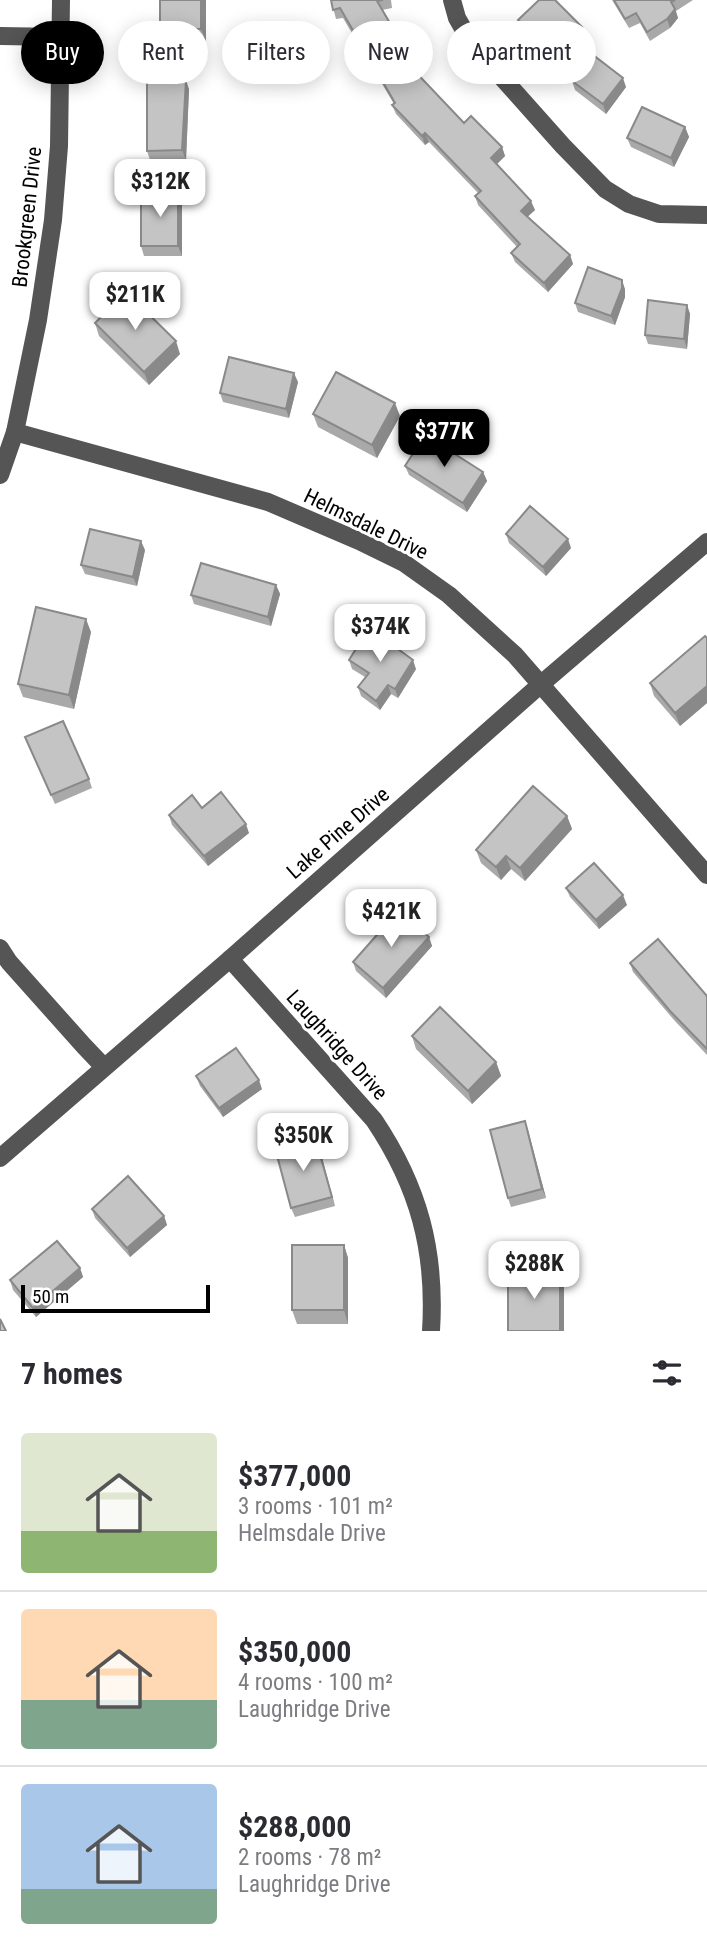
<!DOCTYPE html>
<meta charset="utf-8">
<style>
body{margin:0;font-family:"Roboto Condensed",sans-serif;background:#f7f7f7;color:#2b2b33;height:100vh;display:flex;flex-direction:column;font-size:26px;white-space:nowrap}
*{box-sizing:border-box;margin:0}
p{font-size:23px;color:#7c7c81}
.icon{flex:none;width:38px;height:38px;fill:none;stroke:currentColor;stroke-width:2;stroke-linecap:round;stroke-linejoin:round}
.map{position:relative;height:1331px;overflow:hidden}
.drawer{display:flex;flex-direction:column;background:#fff;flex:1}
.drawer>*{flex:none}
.top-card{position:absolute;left:21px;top:21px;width:665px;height:63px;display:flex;gap:14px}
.scale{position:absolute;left:21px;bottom:18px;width:189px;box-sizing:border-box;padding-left:7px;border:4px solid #000;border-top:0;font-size:19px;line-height:24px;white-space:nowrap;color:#000;-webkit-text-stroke:5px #fff;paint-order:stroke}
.price{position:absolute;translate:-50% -60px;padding:0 16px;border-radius:14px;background:#fff;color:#222;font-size:23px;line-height:46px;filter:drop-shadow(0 2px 4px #0008)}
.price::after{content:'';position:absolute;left:50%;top:42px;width:21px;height:16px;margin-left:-10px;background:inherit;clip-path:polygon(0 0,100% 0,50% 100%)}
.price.active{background:#000;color:#fff}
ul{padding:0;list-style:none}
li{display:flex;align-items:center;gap:21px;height:175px;padding:0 21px}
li+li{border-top:2px solid #e1e1e2}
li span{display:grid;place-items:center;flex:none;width:196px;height:140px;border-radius:7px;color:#555}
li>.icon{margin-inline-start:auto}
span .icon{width:84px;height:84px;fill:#fffc;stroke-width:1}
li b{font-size:30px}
h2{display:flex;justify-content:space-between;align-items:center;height:84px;padding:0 21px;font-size:30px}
.tag{padding:0 24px;border-radius:32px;background:#fff;box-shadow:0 4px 18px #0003;font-size:24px;line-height:63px}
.tag.active{background:#000;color:#fff}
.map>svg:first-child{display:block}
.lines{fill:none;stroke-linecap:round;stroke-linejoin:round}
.minor{stroke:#555;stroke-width:18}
.wall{fill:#a9a9a9}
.shaded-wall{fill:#898989}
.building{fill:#c4c4c4;stroke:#898989;stroke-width:2}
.labels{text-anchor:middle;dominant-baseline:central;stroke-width:6;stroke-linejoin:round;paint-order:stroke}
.street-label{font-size:21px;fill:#000;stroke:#fff}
</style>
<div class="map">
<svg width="707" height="1331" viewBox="0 0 707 1331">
<rect width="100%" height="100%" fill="#fff"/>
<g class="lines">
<g class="minor">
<path d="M452 0 457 18 472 44 563 146 605 189 629 204 659 214 707 215"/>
<path d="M0 36 61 37"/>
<path d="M15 432 268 502 359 541 404 563 449 595 515 655 707 875"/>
<path d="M0 475 15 432 38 320 53 220 59 146 61 0"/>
<path d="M0 948 9 962 84 1046 104 1067"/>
<path d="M230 959 374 1120C419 1187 436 1251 431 1331"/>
<path d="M0 1158 230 959 540 685 707 542"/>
</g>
</g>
<g class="wall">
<path d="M206 0V41H164L160 29Z"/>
<path d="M331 0H391L392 8 382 10 411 59 414 68 412 69 464 123 502 147 505 156 497 164 535 210 527 217 570 255 573 264 548 292 515 262 511 253 517 247 478 205 475 196 478 193 429 142 425 145 396 114 392 105 394 104 343 18 336 19Z"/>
<path d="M612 0H693L676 11 678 18 670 28 650 41 640 23 629 28Z"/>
<path d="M518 20 582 27 586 36 578 44 626 87 606 114 575 90 572 81 573 79 522 29Z"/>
<path d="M189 89 186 160H150L147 151Z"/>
<path d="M685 127 689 137 674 167 631 147 627 138Z"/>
<path d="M178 191 182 200V256H144L141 246Z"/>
<path d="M625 289V297L615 325 578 312 575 303Z"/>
<path d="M687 305 690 314 687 349 648 344 645 335Z"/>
<path d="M95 323 180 354 149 385 99 336Z"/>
<path d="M298 382 289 418 223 402 220 393Z"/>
<path d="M313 414 400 416 377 458 318 427Z"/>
<path d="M405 466 483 472 487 481 467 512 409 475Z"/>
<path d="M506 534 571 548 546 576 509 543Z"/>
<path d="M145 550 137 586 85 574 81 565Z"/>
<path d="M276 585 280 594 271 626 194 604 191 595Z"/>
<path d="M91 632 74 709 23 697 18 684Z"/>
<path d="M707 638V703L680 726 654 696 650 683Z"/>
<path d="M349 660 416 669 398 698 391 694 380 710 361 696 358 687 365 677 352 669Z"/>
<path d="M25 737 89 779 92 788 55 804Z"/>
<path d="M202 808 249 833 208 866 172 825 169 815Z"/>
<path d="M567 816 572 829 525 881 511 869 501 880 481 863 476 850Z"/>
<path d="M566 888 627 905 599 929 570 897Z"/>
<path d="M429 937 432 946 386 998 356 971 353 962Z"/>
<path d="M630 963 707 996V1055L674 1020 633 972Z"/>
<path d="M412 1036 496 1062 501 1076 472 1104 416 1049Z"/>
<path d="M196 1076 262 1089 223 1117 200 1086Z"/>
<path d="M525 1121 546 1198 511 1207 508 1198Z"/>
<path d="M315 1137 335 1206 295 1217 291 1208Z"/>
<path d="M92 1209 164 1216 167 1225 130 1257 95 1218Z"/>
<path d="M344 1245 348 1258V1324H297L292 1310Z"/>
<path d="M80 1268 83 1277 36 1317 13 1290 10 1280Z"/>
</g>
<g class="shaded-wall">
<path d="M201 0H206V41L201 29Z"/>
<path d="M675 9 678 18 670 28 667 19Z"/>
<path d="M582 27 586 36 574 47 571 38Z"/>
<path d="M623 78 626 87 606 114 603 104Z"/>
<path d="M186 80 189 89 186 160 182 150Z"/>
<path d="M685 127 689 137 674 167 671 158Z"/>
<path d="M425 133 429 142 425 145 422 136Z"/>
<path d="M502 147 505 156 494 167 491 158Z"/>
<path d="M178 191 182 200V256L178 246Z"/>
<path d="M531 201 535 210 524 220 521 211Z"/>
<path d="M570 255 573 264 548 292 544 283Z"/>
<path d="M622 280 625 289V297L615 325 611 316Z"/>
<path d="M687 305 690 314 687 349 684 339Z"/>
<path d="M176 341 180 354 149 385 144 372Z"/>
<path d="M294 373 298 382 289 418 286 409Z"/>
<path d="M395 403 400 416 377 458 372 445Z"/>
<path d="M483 472 487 481 467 512 463 503Z"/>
<path d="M568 539 571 548 546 576 543 567Z"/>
<path d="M141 541 145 550 137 586 133 577Z"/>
<path d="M276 585 280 594 271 626 268 617Z"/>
<path d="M86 619 91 632 74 709 69 695Z"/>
<path d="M413 660 416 669 398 698 395 689Z"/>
<path d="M388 685 391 694 380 710 376 701Z"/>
<path d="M707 686V703L680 726 675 713Z"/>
<path d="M567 816 572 829 525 881 520 868Z"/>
<path d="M246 824 249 833 208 866 204 856Z"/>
<path d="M506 856 511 869 501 880 496 867Z"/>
<path d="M623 895 627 905 599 929 596 920Z"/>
<path d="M429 937 432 946 386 998 383 988Z"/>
<path d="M496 1062 501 1076 472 1104 468 1091Z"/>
<path d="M259 1080 262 1089 223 1117 219 1108Z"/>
<path d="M525 1121 528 1130 546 1198 542 1189Z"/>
<path d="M315 1137 319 1146 335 1206 332 1197Z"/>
<path d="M164 1216 167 1225 130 1257 127 1248Z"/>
<path d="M344 1245 348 1258V1324L344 1310Z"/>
<path d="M80 1268 83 1277 36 1317 33 1308Z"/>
<path d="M560 1271 564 1283V1331H560Z"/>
</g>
<g class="building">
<rect x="160" y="0" width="41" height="29"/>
<path d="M331 0H383L377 1 411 59 406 62 464 123 471 116 502 147 491 158 531 201 521 211 570 255 544 283 511 253 520 244 475 196 481 191 425 133 422 136 392 105 395 103 340 8 333 10Z"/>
<path d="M539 0H555L582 27 571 38 623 78 603 104 572 81 575 76 518 20Z"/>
<path d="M614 0H675L671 2 675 9 667 19 647 32 636 13 625 19Z"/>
<path d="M147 79 186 80 182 150 147 151Z"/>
<path d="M642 107 685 127 671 158 627 138Z"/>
<rect x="141" y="191" width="37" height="55"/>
<path d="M588 267 622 280V288L611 316 575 303Z"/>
<path d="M126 292 176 341 144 372 95 323Z"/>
<path d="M648 300 687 305 684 339 645 335Z"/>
<path d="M229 357 294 373 286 409 220 393Z"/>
<path d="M336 372 395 403 372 445 313 414Z"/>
<path d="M425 435 483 472 463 503 405 466Z"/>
<path d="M530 506 568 539 543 567 506 534Z"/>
<path d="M90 529 141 541 133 577 81 565Z"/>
<path d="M201 563 276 585 268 617 191 595Z"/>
<path d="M36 607 86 619 69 695 18 684Z"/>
<path d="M369 628 413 660 395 689 388 685 376 701 358 687 369 673 349 660Z"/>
<path d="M705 636 707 638V686L675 713 650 683Z"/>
<path d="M63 721 89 779 51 795 25 737Z"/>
<path d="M533 786 567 816 520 868 506 856 496 867 476 850Z"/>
<path d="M221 792 246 824 204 856 169 815 192 795 202 808Z"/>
<path d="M594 863 623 895 596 920 566 888Z"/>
<path d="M399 910 429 937 383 988 353 962Z"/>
<path d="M658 939 707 996V1049L670 1011 630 963Z"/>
<path d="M440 1007 496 1062 468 1091 412 1036Z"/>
<path d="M236 1048 259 1080 219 1108 196 1076Z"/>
<path d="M525 1121 542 1189 508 1198 490 1130Z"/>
<path d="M315 1137 332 1197 291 1208 275 1148Z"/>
<path d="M128 1176 164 1216 127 1248 92 1209Z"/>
<path d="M57 1241 80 1268 33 1308 10 1280Z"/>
<rect x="292" y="1245" width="52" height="65"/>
<rect x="508" y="1271" width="52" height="60"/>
<path d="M0 1319 6 1331H0Z"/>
</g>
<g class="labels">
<g class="street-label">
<text transform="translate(27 217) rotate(-84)">Brookgreen Drive</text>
<text transform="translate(366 524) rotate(26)">Helmsdale Drive</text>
<text transform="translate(338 833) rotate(-41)">Lake Pine Drive</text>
<text transform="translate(337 1045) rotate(48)">Laughridge Drive</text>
</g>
</g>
</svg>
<div class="scale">50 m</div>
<b class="price" style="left:160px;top:219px">$312K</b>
<b class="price" style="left:135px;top:332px">$211K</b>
<b class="price active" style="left:444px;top:469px">$377K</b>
<b class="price" style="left:380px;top:664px">$374K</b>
<b class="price" style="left:391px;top:949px">$421K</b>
<b class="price" style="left:303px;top:1173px">$350K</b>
<b class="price" style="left:534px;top:1301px">$288K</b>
<div class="top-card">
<a class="tag active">Buy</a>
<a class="tag">Rent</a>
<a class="tag">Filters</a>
<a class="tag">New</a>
<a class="tag">Apartment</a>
</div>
</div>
<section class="drawer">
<h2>7 homes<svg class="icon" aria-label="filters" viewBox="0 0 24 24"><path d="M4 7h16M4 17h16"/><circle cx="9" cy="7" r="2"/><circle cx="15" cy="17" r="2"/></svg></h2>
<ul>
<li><span style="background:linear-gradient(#dfe7d0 70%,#8fb573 0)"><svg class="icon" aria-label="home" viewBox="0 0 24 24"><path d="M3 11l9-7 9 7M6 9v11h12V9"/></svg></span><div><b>$377,000</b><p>3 rooms · 101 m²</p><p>Helmsdale Drive</p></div></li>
<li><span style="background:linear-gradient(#ffd9b3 65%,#7fa58c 0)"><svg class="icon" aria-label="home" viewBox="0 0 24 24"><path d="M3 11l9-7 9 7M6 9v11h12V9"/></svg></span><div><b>$350,000</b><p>4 rooms · 100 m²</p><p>Laughridge Drive</p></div></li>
<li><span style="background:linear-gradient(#a9c7e8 75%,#7fa58c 0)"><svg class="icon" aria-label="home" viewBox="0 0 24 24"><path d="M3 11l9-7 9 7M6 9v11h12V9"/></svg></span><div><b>$288,000</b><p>2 rooms · 78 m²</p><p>Laughridge Drive</p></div></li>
</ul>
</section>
